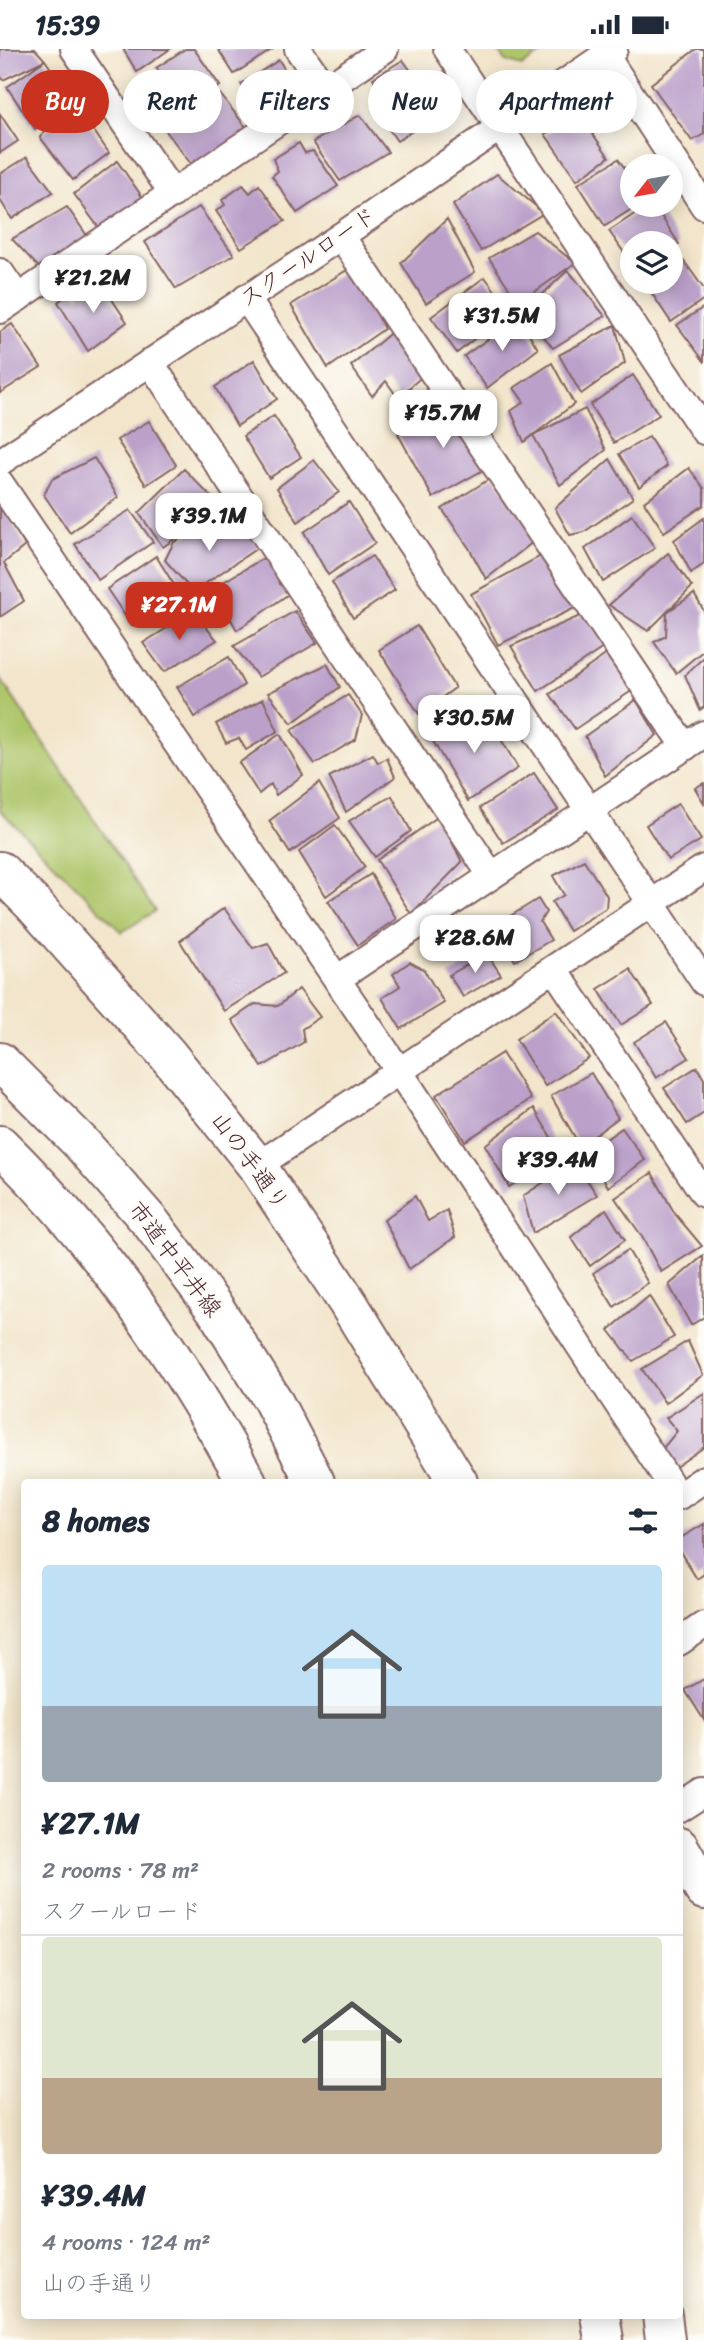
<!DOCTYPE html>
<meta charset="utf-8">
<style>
body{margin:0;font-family:Sriracha,"Klee One",sans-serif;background:#f6f6f7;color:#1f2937;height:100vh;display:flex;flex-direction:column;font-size:26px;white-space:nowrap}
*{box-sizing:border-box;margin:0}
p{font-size:23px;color:#747a83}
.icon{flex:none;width:38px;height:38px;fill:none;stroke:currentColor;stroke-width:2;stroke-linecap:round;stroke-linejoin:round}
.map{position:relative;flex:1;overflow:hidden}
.sheet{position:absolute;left:21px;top:1430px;width:662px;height:840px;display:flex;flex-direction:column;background:#fff;border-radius:7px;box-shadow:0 4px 18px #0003}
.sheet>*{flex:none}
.hud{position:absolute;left:21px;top:21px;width:663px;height:63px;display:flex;gap:14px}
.needle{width:46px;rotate:239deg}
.buttons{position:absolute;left:620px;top:105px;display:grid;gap:14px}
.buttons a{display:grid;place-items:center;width:63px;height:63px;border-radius:50%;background:#fff;box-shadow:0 4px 18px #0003;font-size:35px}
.price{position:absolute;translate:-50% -60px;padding:0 16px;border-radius:14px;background:#fff;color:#222;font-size:23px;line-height:46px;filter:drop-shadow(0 2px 4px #0008)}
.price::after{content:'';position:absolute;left:50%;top:42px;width:21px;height:16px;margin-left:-10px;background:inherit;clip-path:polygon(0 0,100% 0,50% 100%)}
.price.active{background:#c8321e;color:#fff}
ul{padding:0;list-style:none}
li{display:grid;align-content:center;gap:14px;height:371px;padding:0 21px}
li+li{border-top:2px solid #e0e1e3}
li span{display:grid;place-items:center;height:217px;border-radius:7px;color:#555}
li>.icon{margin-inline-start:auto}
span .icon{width:126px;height:126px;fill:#fffc;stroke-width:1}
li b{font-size:30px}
h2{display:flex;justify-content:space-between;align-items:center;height:84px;padding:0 21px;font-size:30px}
.tag{padding:0 24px;border-radius:32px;background:#fff;box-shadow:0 4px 18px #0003;font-size:24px;line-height:63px}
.tag.active{background:#c8321e;color:#fff}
.status{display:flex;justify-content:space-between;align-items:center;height:49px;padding:0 35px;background:#fff;direction:ltr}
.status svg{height:19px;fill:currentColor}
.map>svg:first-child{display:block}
.green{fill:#aec66b;stroke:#7c724b;stroke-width:2}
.building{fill:#bba1ca}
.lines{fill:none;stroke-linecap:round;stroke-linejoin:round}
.street-casing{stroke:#856463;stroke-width:30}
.secondary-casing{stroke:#856463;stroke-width:42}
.street{stroke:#fff;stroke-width:26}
.secondary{stroke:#fff;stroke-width:38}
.labels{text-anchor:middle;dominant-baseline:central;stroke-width:6;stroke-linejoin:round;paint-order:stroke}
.street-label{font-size:23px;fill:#4a1f2b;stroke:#fdfcf7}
</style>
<div class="status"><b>15:39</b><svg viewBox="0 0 49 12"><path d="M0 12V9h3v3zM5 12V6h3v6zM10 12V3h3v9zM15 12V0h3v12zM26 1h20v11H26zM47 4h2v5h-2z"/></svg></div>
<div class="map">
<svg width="704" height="2291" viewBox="0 0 704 2291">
<rect width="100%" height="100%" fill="#fdfcf7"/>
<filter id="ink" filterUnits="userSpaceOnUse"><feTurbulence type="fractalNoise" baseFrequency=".0143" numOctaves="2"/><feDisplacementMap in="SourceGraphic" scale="14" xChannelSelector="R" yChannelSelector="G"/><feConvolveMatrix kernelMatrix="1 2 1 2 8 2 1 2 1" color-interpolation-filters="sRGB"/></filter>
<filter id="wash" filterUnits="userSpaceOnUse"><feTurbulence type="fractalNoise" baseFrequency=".00686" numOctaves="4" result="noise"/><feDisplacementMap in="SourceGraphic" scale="28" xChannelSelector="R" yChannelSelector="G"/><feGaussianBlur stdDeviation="1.57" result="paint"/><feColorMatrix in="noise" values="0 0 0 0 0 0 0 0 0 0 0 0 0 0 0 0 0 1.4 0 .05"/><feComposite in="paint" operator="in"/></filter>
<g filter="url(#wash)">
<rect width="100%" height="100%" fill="#f2e5cb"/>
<g class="green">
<path d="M497 0H548L522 17 505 12Z"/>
<path d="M0 629 155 862 122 883 0 761Z"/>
</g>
<g id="blocks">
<g class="building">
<path d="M0 0H35L45 11 109 104 73 131 40 88 74 53 35 80 7 38 45 11 3 31 0 26Z"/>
<path d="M123 0H170L137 23Z"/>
<path d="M185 0H194L220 37 171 69 148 35 163 25 156 19Z"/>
<path d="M218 0H273L234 25Z"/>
<path d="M696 0H704V85L692 92 651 35Z"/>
<path d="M279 11 304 54 266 75 241 35Z"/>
<path d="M403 11 441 63 397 92 372 56 384 48 373 29Z"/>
<path d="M220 45 249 82 194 119 166 82Z"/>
<path d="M578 64 609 108 577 131 545 85Z"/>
<path d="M0 65 18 92 0 104Z"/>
<path d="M360 66 388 103 340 132 313 93Z"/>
<path d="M299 94 305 104 313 102 338 137 297 164 272 127 278 122 273 110Z"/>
<path d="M27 108 53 143 12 170 0 151V125Z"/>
<path d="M618 110 632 129V156H638L605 177 578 135Z"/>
<path d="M117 112 148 156 105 187 74 145Z"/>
<path d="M497 125 544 164 481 202 453 156Z"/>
<path d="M243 136 250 144 259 136 285 172 241 199 216 162 225 156 222 151Z"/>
<path d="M648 156H654L679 195 670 202V194H632V215L609 182Z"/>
<path d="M67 158 93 195 46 226 12 190Z"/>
<path d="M199 158 234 206 176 240 145 193Z"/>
<path d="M447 170 475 223 426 254 401 214Z"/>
<path d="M535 182 575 214 519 254 489 209Z"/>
<path d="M684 212 704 240V250L671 273 647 237 654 233H670V222Z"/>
<path d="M355 216 384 280 328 319 291 256Z"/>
<path d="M568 221 605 267 553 299 524 263Z"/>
<path d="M485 228 509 261 457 304 431 268Z"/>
<path d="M99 231 127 273 88 302 58 253 73 241 78 248Z"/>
<path d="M704 258V312L677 276Z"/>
<path d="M519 268 538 300 487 339 464 307Z"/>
<path d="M12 275 41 318 0 344V283Z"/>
<path d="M615 276 625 314 581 345 559 306Z"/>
<path d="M393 282 428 322 398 349 386 332 372 347 351 317Z"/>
<path d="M254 311 277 350 237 377 215 338Z"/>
<path d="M552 314 574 355 524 393 511 362 524 353 514 339Z"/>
<path d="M633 326 659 366 614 394 590 356Z"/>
<path d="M441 352 494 415 433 449 398 385Z"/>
<path d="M585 360 606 401 560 436 533 386Z"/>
<path d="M274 367 301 408 269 429 243 387Z"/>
<path d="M149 372 176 416 146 436 117 391Z"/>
<path d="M649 388 667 417 639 438 619 405Z"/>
<path d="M94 409 118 448 70 484 44 446 52 430Z"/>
<path d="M610 410 633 449 584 483 570 486 555 459Z"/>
<path d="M314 411 339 443 298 473 277 439Z"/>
<path d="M689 419 704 439V456L664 483 644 453Z"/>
<path d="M184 420 220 457 163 498 139 464Z"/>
<path d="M494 427 538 489 486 530 469 499 442 460Z"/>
<path d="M0 450 25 497 4 514 24 552 0 568Z"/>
<path d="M349 453 375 494 328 526 304 483Z"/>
<path d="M130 461 153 493 98 531 75 495Z"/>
<path d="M632 466 655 499 603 533 585 500Z"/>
<path d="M222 468 236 485 240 477 260 497 193 543 165 511 174 493Z"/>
<path d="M704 469V515L691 524 674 491Z"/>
<path d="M272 504 279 535 293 542 237 581 213 539Z"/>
<path d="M546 504 577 558 498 596 471 545Z"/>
<path d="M668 504 692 538 667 563 694 545 704 562V601L676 624 654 593 666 587 667 563 648 582 609 556Z"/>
<path d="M156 507 176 539 167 544 171 552 132 577 107 540Z"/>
<path d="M372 507 395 541 353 569 332 533Z"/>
<path d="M295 562 317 594 258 628 234 597Z"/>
<path d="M193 563 217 591 164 623 143 594Z"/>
<path d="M587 564 606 597 538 642 511 597Z"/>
<path d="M417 577 455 639 419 665 379 601Z"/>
<path d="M614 600 633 641 575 680 550 645Z"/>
<path d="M229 608 244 636 195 668 177 638Z"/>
<path d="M704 608V658L700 661 685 626Z"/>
<path d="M327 615 340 638 292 674 268 644Z"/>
<path d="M348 646 362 666 356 690 315 715 291 681Z"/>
<path d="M263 650 278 682 246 701 239 689 226 694 216 675Z"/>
<path d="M636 651 657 686 605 727 585 687Z"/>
<path d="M471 662 482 681 492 675 518 719 468 752 430 687Z"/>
<path d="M280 685 303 726 276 746 271 735 259 745 239 714Z"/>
<path d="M373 705 378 714 387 709 395 728 346 763 329 728Z"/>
<path d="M534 724 558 761 503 794 480 759Z"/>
<path d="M319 734 340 769 290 804 269 772Z"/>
<path d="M704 734V754L695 739Z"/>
<path d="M392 747 411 782 375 808 349 772Z"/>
<path d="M678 755 701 791 668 811 646 776Z"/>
<path d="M439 767 462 813 411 865 377 811Z"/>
<path d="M335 776 365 818 326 847 299 803Z"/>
<path d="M584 811 607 847 606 859 569 882 552 853 564 846 553 827Z"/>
<path d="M371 825 396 870 358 896 328 852Z"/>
<path d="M538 850 546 863 540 873 551 891 515 912 494 877Z"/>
<path d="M224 859 253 899 268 894 284 924 224 962 180 892Z"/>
<path d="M487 905 501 926 463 948 449 926Z"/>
<path d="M410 913 424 921 444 954 401 980 382 949 400 937 393 925Z"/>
<path d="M630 920 653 956 621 976 598 940Z"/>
<path d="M299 940 320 968 302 980 304 993 262 1018 232 971 255 955 278 957Z"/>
<path d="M556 962 589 1009 545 1037 516 990Z"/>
<path d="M666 973 689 1009 656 1029 634 993Z"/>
<path d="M502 1004 531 1050 465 1092 436 1046Z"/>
<path d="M697 1018 704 1030V1064L687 1075 664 1039Z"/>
<path d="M591 1024 618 1069 580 1097 551 1047Z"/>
<path d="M534 1059 560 1104 509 1138 485 1096Z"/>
<path d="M622 1079 645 1111 608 1138 589 1102Z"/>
<path d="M575 1113 597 1146 533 1184 523 1147Z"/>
<path d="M652 1124 675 1165 702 1197 661 1223 641 1186 615 1149Z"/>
<path d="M415 1147 428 1172 447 1161 455 1188 409 1220 384 1171Z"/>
<path d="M606 1160 625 1191 590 1217 571 1188Z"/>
<path d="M628 1201 648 1234 614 1258 593 1224Z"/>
<path d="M703 1207 704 1268 691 1276 669 1236Z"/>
<path d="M649 1247 674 1288 633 1312 609 1281Z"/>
<path d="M688 1292 703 1326 665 1354 642 1320Z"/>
<path d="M704 1344V1398L674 1419 663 1399 677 1382 666 1369Z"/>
<path d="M704 1475V1525L697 1530 679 1501V1490Z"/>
<path d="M704 1630V1671L685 1641Z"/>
</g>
</g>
</g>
<g filter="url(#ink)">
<use href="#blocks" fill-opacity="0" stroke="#856463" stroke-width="2"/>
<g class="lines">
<g class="street-casing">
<g id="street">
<path d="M74 0 173 145"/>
<path d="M298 0 326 41"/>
<path d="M447 0 704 382"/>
<path d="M605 6 704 157"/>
<path d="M341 187 685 698"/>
<path d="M0 223 18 249"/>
<path d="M246 249 704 933"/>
<path d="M0 261 385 0"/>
<path d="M150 313 491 826"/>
<path d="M0 413 341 187 614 0"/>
<path d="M0 434 399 1022 669 1433"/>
<path d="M554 920 704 1145"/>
<path d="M337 930 704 685"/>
<path d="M257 1117 704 819"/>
<path d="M679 1447 704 1430"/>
<path d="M679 1593 704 1576"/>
<path d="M679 1759 704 1743"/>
</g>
</g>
<g class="secondary-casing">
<g id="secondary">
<path d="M0 822 33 855 167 1005 257 1117 348 1254 458 1433"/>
<path d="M0 1013 81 1094 152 1175 216 1261 272 1350 315 1433"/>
<path d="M0 1096C101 1195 179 1310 247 1433"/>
<path d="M679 1798 704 1841"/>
<path d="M600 2266 604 2291"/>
<path d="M662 2266 665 2291"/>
</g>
</g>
<use href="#street" class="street"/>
<use href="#secondary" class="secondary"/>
</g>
</g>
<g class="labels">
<g class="street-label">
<text transform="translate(308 208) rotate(-34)">スクールロード</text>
<text transform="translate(250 1112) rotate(54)">山の手通り</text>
<text transform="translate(175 1210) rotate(53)">市道中平井線</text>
</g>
</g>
</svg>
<div class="buttons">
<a><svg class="needle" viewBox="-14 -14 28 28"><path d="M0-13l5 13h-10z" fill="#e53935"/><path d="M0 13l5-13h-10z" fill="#747a83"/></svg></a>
<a><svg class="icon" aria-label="layers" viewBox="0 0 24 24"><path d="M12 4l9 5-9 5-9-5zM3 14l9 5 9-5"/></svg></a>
</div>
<b class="price" style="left:93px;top:266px">¥21.2M</b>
<b class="price" style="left:502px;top:304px">¥31.5M</b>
<b class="price" style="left:443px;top:401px">¥15.7M</b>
<b class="price" style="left:209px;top:504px">¥39.1M</b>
<b class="price active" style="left:179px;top:593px">¥27.1M</b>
<b class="price" style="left:474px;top:706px">¥30.5M</b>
<b class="price" style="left:475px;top:926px">¥28.6M</b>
<b class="price" style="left:558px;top:1148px">¥39.4M</b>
<div class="hud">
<a class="tag active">Buy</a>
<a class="tag">Rent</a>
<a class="tag">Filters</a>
<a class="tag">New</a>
<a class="tag">Apartment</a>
</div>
<section class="sheet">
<h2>8 homes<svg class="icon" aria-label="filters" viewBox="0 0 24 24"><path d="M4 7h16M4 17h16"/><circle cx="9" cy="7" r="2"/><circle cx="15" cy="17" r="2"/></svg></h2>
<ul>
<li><span style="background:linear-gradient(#bfe0f5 65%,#9aa5b1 0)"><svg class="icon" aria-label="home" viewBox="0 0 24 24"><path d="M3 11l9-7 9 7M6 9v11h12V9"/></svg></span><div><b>¥27.1M</b><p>2 rooms · 78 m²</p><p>スクールロード</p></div></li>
<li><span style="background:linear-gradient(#dfe7d0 65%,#b9a48a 0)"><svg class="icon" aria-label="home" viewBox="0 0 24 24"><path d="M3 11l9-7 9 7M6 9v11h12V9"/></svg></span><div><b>¥39.4M</b><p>4 rooms · 124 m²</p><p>山の手通り</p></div></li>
</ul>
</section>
</div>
